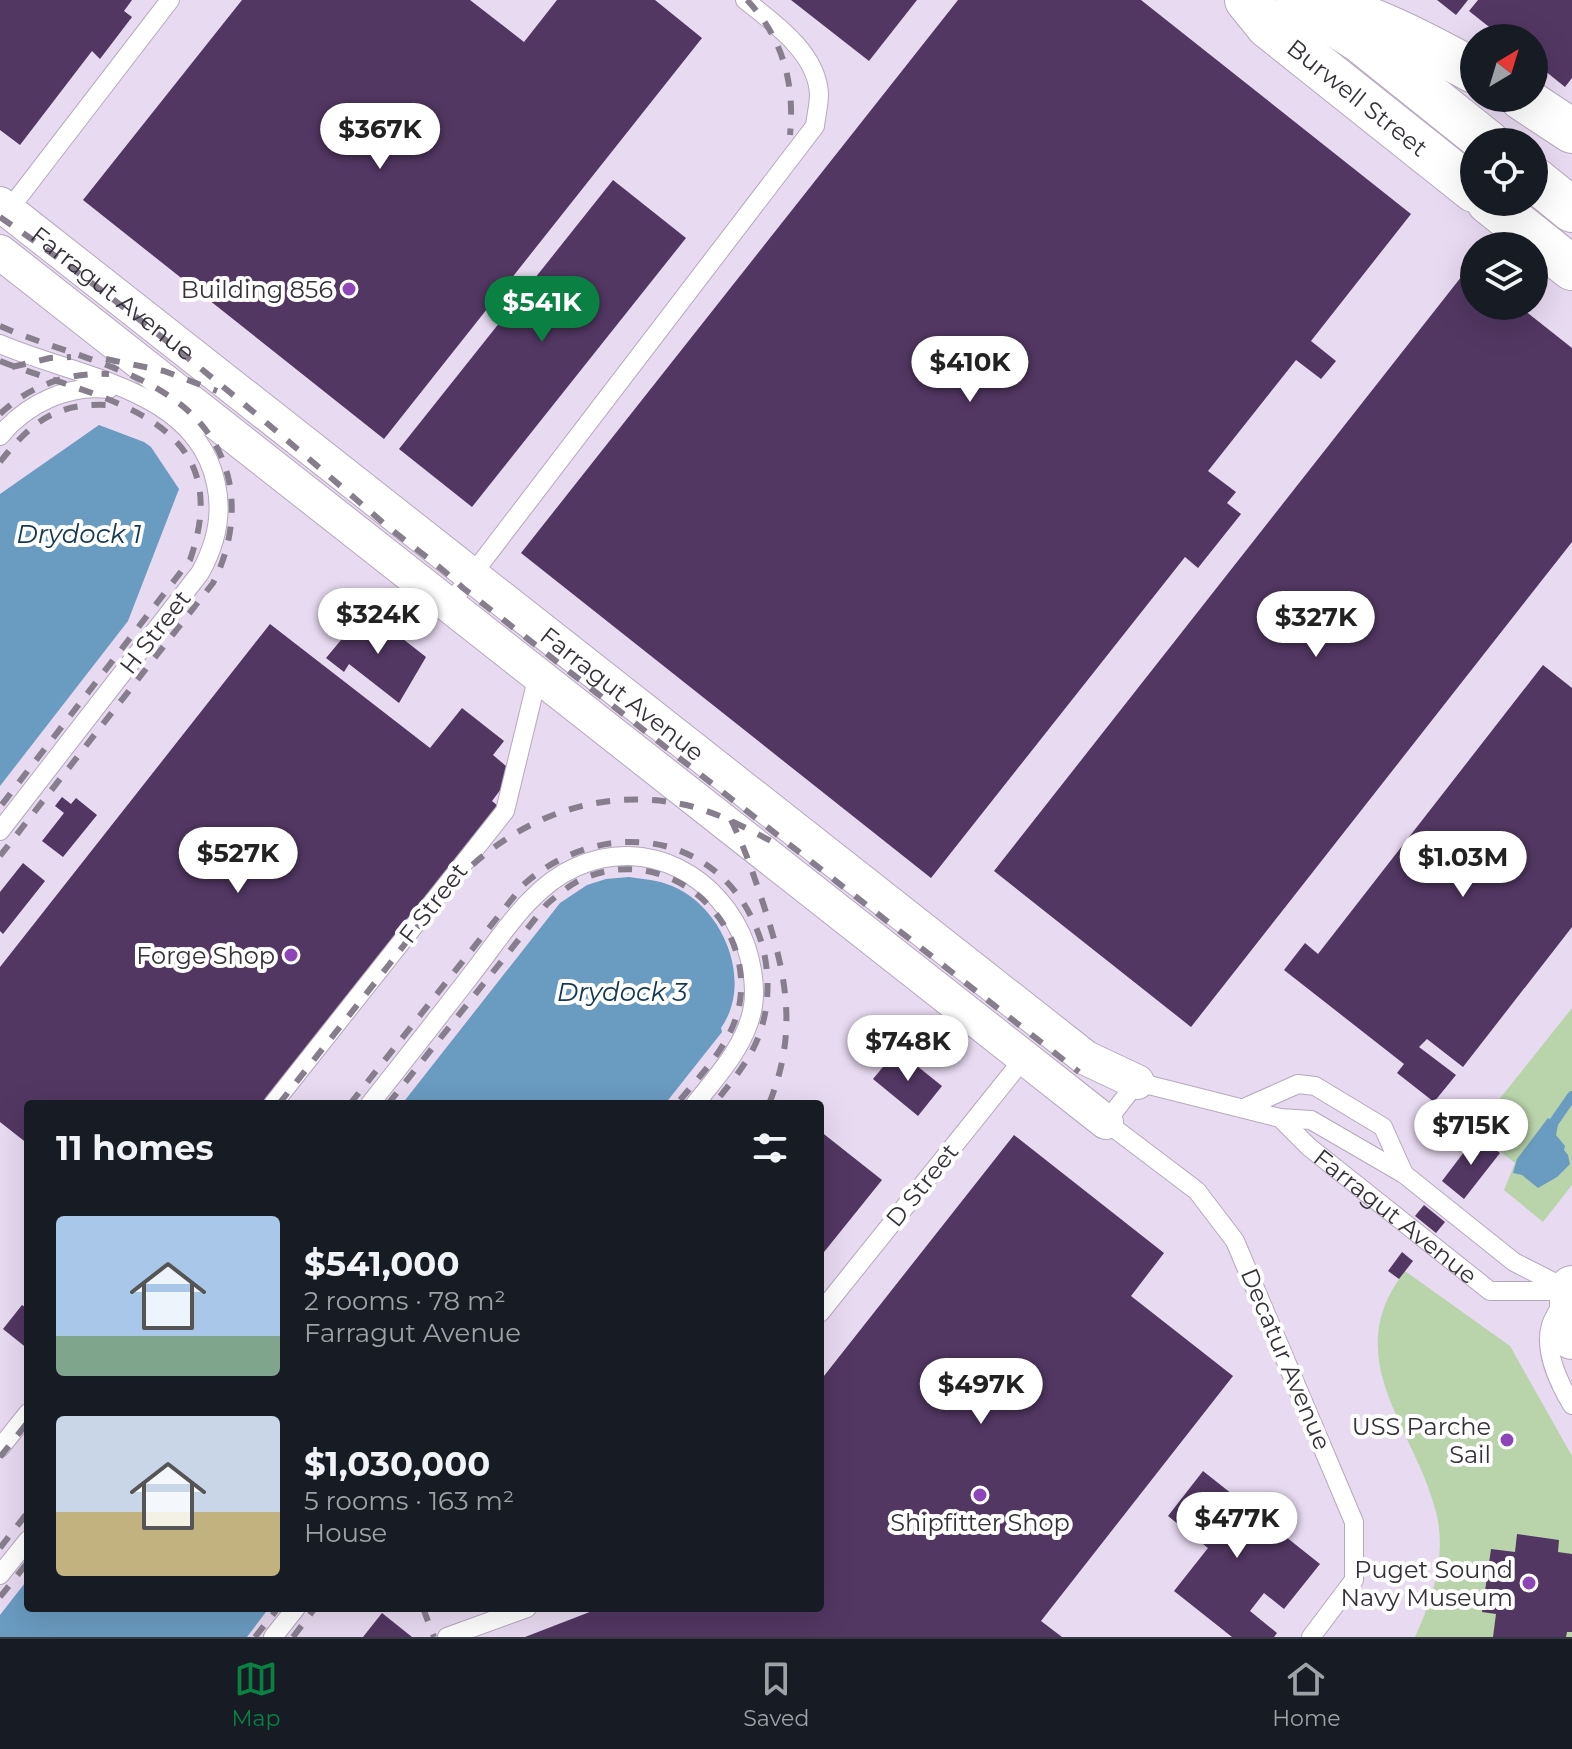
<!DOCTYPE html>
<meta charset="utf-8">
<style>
body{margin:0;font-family:Montserrat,sans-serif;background:#20242c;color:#f1f3f6;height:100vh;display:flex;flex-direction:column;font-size:30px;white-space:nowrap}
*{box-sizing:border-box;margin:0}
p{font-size:26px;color:#9ea1a6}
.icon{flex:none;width:44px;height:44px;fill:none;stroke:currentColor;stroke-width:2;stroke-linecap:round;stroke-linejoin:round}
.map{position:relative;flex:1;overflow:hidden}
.panel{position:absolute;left:24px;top:1100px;width:800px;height:512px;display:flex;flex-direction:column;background:#171b24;border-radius:8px;box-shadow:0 8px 32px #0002}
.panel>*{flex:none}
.needle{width:52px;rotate:38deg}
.controls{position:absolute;left:1460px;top:24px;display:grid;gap:16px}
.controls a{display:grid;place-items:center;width:88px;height:88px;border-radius:50%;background:#171b24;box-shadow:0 8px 32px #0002;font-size:40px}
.price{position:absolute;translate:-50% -68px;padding:0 18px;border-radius:28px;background:#fff;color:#222;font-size:26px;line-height:52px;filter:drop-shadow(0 2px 4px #0008)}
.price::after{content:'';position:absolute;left:50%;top:48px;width:24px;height:18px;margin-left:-12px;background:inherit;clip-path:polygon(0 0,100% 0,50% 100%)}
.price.selected{background:#0b8043;color:#fff}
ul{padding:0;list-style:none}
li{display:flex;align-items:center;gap:24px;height:200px;padding:0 32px}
li span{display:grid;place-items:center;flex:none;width:224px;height:160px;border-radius:8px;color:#555}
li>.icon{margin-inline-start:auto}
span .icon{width:96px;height:96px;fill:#fffc;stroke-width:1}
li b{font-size:34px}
h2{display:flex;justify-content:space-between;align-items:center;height:96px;padding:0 32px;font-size:34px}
.tabs{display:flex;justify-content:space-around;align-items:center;height:112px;border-top:2px solid #363941;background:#171b24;font-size:22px;color:#9ea1a6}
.tabs a{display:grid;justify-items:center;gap:4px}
.tabs .selected{color:#0b8043}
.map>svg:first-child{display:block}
.green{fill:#b9d4ab}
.water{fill:#6a9bc1}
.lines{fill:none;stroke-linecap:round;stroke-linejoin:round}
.stream{stroke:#6a9bc1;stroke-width:10}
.building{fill:#523762}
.service-casing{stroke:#b5a8bd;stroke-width:20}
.minor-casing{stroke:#b5a8bd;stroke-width:36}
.primary-casing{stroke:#b5a8bd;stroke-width:46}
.trunk-casing{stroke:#b5a8bd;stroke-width:46}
.service{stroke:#fff;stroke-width:18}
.minor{stroke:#fff;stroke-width:34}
.primary{stroke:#fff;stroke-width:44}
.trunk{stroke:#fff;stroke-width:44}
.rail{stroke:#877e8d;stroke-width:6;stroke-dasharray:14 14;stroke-linecap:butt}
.poi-dot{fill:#8e45b7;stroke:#fff;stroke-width:3}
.labels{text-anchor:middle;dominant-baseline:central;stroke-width:8;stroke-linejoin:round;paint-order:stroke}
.street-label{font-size:24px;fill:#363139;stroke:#fff}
.poi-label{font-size:24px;fill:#363139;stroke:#fff;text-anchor:end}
.water-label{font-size:26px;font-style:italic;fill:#123853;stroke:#fff}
</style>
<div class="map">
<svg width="1572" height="1637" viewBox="0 0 1572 1637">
<rect width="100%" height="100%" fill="#e8daf1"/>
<g class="green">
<path d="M1572 1008V1185L1543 1222 1504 1190 1515 1163 1474 1131Z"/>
<path d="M1405 1271 1510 1346 1572 1456V1637H1415C1433 1598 1447 1555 1436 1512 1415 1428 1337 1358 1405 1271Z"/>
</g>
<g class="water">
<path d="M99 425 144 442 151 447 179 489 128 621 0 786V494Z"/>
<path d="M629 877C643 879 658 880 672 886 723 907 754 981 721 1028L722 1032 665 1104H402L560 903 587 885 606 879Z"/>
<path d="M1548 1118 1558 1125 1556 1135 1565 1146 1564 1150 1568 1155 1570 1164 1557 1177 1538 1188 1522 1175 1513 1173 1517 1159Z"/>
<path d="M28 1579V1608H269L247 1637H0V1615Z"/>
</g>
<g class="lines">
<path class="stream" d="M1554 1122 1572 1096"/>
</g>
<g class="building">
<path d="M0 0H132L124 11 132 17 100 59 92 51 20 145 0 130Z"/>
<path d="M242 0H470L524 42 557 0H655L702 38 384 439 83 200Z"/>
<path d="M791 0H917L869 61Z"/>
<path d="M958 0H1141L1411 214 1311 341 1336 361 1321 379 1296 360 1208 471 1236 492 1227 503 1241 514 1198 568 1185 557 931 878 521 553Z"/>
<path d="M1437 0H1468L1456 15Z"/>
<path d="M1478 0H1572V78L1565 87 1534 62V38H1503L1469 11Z"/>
<path d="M613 180 686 238 472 507 399 449Z"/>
<path d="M1469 267 1474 271V306H1519L1572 348V542L1191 1027 994 871Z"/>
<path d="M366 610 426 657 399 703 349 664 344 672 326 658Z"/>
<path d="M270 624 430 748 462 708 504 741 493 755 506 766 507 781 492 801 498 806 263 1104H28V1144L0 1122V967Z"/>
<path d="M1543 665 1572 688V927L1463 1067 1427 1039 1419 1047 1456 1075 1434 1102 1397 1073 1404 1064 1284 970 1305 943 1318 954Z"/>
<path d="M62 797 71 804 76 798 97 815 63 857 42 841 64 813 55 806Z"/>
<path d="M23 863 45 881 3 934 0 931V892Z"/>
<path d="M897 1050 942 1086 918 1116 873 1079Z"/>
<path d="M820 1131 882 1180 820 1257Z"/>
<path d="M1014 1135 1164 1253 1131 1296 1233 1376 1041 1621 1062 1637H525L600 1608H820V1381Z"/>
<path d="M1477 1135 1500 1153 1464 1199 1442 1181Z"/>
<path d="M1424 1205 1445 1222 1436 1233 1415 1216Z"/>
<path d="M1402 1252 1413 1261 1399 1279 1388 1271Z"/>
<path d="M22 1305 28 1309V1349L3 1329Z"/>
<path d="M1203 1471 1320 1564 1284 1609 1264 1593 1250 1611 1277 1633 1274 1637H1232L1174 1591 1208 1548 1168 1516Z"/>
<path d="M1517 1534 1559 1540 1558 1552 1572 1554V1632H1567L1566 1637H1493L1496 1614 1482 1612 1491 1549 1515 1552Z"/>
<path d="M382 1613 412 1637H363Z"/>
</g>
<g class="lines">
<g class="service-casing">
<g id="service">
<path d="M4 216 170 0"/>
<path d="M0 344C75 377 197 388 216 484 223 515 215 546 200 573L0 831"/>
<path d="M0 436C26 404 68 384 109 389"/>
<path d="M449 605 815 126C816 116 819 105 819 94 817 53 774 23 745 0"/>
<path d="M273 1104 505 811 538 675"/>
<path d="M370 1104C404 1061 438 1018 471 975 501 937 530 887 576 867 647 835 721 876 746 946 752 965 756 986 753 1006 747 1044 718 1075 695 1104"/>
<path d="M1244 1108 1298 1084 1315 1086 1383 1127 1404 1174"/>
<path id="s1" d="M1280 1118 1309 1147 1490 1291H1565"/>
<path d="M820 1313 1024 1058"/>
<path d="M0 1448 28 1413"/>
<path d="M0 1575 28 1540"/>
<path d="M273 1637 296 1608"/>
<path d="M447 1637 527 1608"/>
<path d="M1311 1637 1354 1580V1522L1235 1241 1197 1191 1106 1122 1137 1082 1280 1118 1311 1120 1404 1174 1514 1262 1571 1291C1564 1302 1555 1313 1551 1325 1543 1351 1559 1383 1572 1405"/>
</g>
</g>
<g class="minor-casing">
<g id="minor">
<path id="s2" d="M0 204 1086 1058 1137 1082"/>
<path d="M0 252 1106 1122"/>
</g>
</g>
<g class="primary-casing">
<g id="primary">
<path d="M1310 0C1369 15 1421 42 1474 71"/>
<path d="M1522 98 1572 131"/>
</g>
</g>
<g class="trunk-casing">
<g id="trunk">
<path id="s3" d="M1247 0 1268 26 1474 190"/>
<path d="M1298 0 1361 41 1487 142"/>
<path d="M1534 179 1572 210"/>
<path d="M1489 202 1572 268"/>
<path d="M1572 1288V1337"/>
</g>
</g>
<use href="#service" class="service"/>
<use href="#minor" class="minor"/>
<use href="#primary" class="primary"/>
<use href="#trunk" class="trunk"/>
<g class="rail">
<path d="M747 0C783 38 795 84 790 135"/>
<path d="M0 217C131 307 253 410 373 514 402 540 435 561 463 588L1079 1072"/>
<path d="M0 326C83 363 206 376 229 481 236 516 229 552 213 583L0 856"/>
<path d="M106 359 164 371 217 391"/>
<path d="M0 361C98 400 241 415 190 560L0 807"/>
<path d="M12 367 50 358 71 357"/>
<path d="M0 414C29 386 68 372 109 374"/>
<path d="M0 462C31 423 54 403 107 405"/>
<path d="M731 820C744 846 753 873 762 900 786 973 799 1030 769 1104"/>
<path d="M279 1104C315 1058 352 1012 388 966 414 933 438 896 469 868 526 815 603 788 681 804 717 811 749 830 781 846"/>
<path d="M350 1104 523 885C604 813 726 831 761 941 769 967 770 999 762 1026 754 1056 733 1080 714 1104"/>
<path d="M388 1104 547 904C559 894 571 883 587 877 670 844 756 921 739 1007 731 1045 700 1075 677 1104"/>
<path d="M0 1457 28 1422"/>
<path d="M0 1548 28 1512"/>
<path d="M0 1597 28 1562"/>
<path d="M423 1608 434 1637"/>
<path d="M255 1637 278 1608"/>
<path d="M293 1637 315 1608"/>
</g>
</g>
<g class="poi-dot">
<circle cx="349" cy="289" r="8"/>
<circle cx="291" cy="955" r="8"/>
<circle cx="1507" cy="1440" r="8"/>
<circle cx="980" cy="1495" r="8"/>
<circle cx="1529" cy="1583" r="8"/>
</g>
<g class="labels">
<g class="street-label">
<text stroke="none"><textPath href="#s3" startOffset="148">Burwell Street</textPath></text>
<text stroke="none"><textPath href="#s2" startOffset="144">Farragut Avenue</textPath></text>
<text transform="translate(155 632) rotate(-52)">H Street</text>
<text stroke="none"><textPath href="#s2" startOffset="792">Farragut Avenue</textPath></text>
<text transform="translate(433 903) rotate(-52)">F Street</text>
<text transform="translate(922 1185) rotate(-51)">D Street</text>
<text stroke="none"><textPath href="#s1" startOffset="152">Farragut Avenue</textPath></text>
<text transform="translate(1286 1359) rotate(67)">Decatur Avenue</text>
</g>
<g class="poi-label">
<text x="333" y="289">Building 856</text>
<text x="275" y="955">Forge Shop</text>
<text x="1491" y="1426">USS Parche<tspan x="1491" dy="28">Sail</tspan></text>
<text x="980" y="1522" text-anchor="middle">Shipfitter Shop</text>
<text x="1513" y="1569">Puget Sound<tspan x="1513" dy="28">Navy Museum</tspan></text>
</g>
<g class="water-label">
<text x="79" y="534">Drydock 1</text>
<text x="622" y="992">Drydock 3</text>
</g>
</g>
</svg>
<div class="controls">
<a><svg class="needle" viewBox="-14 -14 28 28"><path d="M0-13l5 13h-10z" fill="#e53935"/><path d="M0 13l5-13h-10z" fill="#9ea1a6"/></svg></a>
<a><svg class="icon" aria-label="locate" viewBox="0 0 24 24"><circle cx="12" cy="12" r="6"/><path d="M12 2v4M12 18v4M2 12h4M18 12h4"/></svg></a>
<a><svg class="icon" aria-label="layers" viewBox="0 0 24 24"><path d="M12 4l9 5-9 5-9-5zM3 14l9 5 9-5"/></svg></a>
</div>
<b class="price" style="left:380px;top:171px">$367K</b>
<b class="price selected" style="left:542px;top:344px">$541K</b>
<b class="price" style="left:970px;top:404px">$410K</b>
<b class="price" style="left:378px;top:656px">$324K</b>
<b class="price" style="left:1316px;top:659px">$327K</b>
<b class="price" style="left:238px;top:895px">$527K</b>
<b class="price" style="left:1463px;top:899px">$1.03M</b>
<b class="price" style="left:908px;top:1083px">$748K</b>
<b class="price" style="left:1471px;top:1167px">$715K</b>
<b class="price" style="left:981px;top:1426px">$497K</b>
<b class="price" style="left:1237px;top:1560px">$477K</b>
<section class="panel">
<h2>11 homes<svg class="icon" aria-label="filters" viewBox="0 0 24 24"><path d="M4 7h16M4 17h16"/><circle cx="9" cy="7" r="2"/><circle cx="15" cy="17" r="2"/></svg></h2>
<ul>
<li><span style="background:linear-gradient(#a9c7e8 75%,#7fa58c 0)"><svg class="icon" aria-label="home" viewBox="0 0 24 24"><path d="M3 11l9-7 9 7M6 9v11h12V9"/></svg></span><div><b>$541,000</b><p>2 rooms · 78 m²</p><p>Farragut Avenue</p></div></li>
<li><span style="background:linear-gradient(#c9d6e8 60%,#c2b280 0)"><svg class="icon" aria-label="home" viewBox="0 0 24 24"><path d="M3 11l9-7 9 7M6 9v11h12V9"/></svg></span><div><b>$1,030,000</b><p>5 rooms · 163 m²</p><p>House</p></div></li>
</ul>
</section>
</div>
<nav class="tabs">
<a class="selected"><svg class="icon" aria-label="map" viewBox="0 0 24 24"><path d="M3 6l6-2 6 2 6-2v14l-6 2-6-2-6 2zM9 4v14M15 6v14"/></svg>Map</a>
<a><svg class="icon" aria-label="saved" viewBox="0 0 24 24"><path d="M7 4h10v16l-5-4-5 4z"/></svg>Saved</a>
<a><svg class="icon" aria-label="home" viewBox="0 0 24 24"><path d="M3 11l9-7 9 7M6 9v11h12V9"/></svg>Home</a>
</nav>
